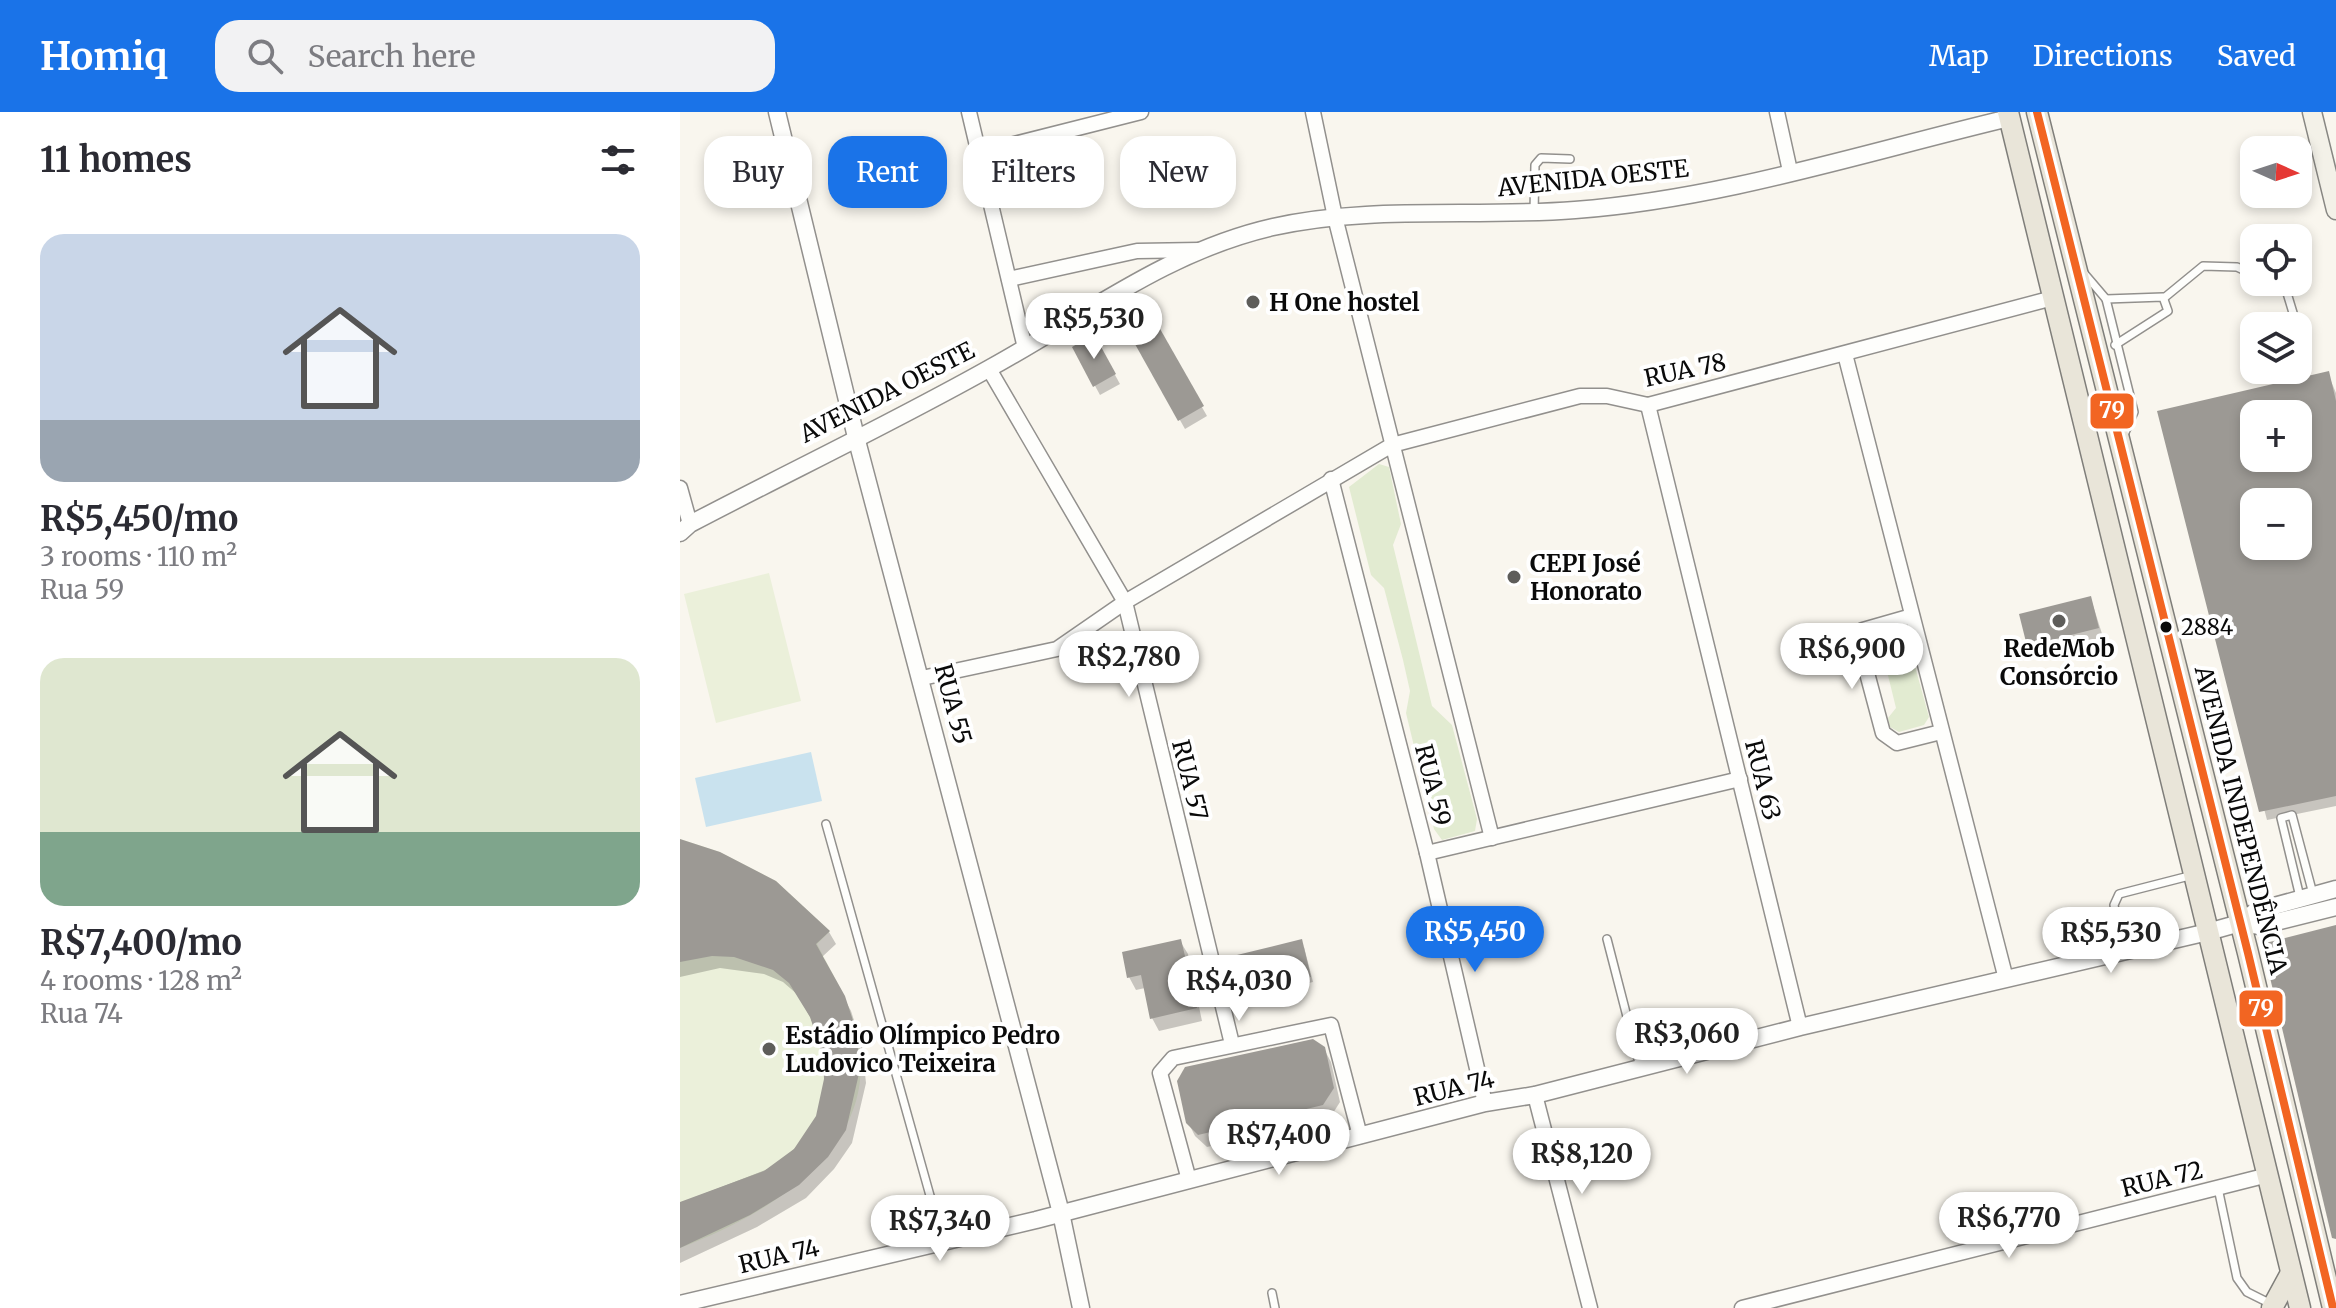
<!DOCTYPE html>
<meta charset="utf-8">
<style>
body{margin:0;font-family:Merriweather,serif;background:#f2f2f3;color:#2b2b33;height:100vh;display:flex;flex-direction:column;font-size:30px;white-space:nowrap}
*{box-sizing:border-box;margin:0}
p{font-size:26px;color:#7c7c81}
.icon{flex:none;width:44px;height:44px;fill:none;stroke:currentColor;stroke-width:2;stroke-linecap:round;stroke-linejoin:round}
.map{position:relative;flex:1;overflow:hidden}
.panel{display:flex;flex-direction:column;background:#fff;width:680px}
.panel>*{flex:none}
.hud{position:absolute;left:24px;top:24px;width:760px;height:72px;display:flex;gap:16px}
.needle{width:52px;rotate:93deg}
.buttons{position:absolute;left:1560px;top:24px;display:grid;gap:16px}
.buttons a{display:grid;place-items:center;width:72px;height:72px;border-radius:16px;background:#fff;box-shadow:0 4px 12px #0003;font-size:40px}
.price{position:absolute;translate:-50% -68px;padding:0 18px;border-radius:28px;background:#fff;color:#222;font-size:26px;line-height:52px;filter:drop-shadow(0 2px 4px #0008)}
.price::after{content:'';position:absolute;left:50%;top:48px;width:24px;height:18px;margin-left:-12px;background:inherit;clip-path:polygon(0 0,100% 0,50% 100%)}
.price.on{background:#1a73e8;color:#fff}
ul{padding:0;list-style:none}
li{display:grid;align-content:center;gap:16px;height:424px;padding:0 40px}
li span{display:grid;place-items:center;height:248px;border-radius:24px;color:#555}
li>.icon{margin-inline-start:auto}
span .icon{width:144px;height:144px;fill:#fffc;stroke-width:1}
li b{font-size:34px}
h2{display:flex;justify-content:space-between;align-items:center;height:96px;padding:0 40px;font-size:34px}
.tag{padding:0 28px;border-radius:24px;background:#fff;box-shadow:0 4px 12px #0003;font-size:28px;line-height:72px}
.tag.on{background:#1a73e8;color:#fff}
header{display:flex;align-items:center;gap:48px;box-sizing:border-box;height:112px;padding:0 40px;background:#1a73e8;color:#fff}
header strong{font-size:38px}
nav{display:flex;gap:44px;margin-inline-start:auto;font-size:28px}
.search{width:560px;height:72px;background:#f2f2f3;display:flex;align-items:center;gap:20px;box-sizing:border-box;padding:0 28px;border-radius:24px;color:#7c7c81;font-size:30px}
main{display:flex;flex:1;min-height:0}
.map>svg:first-child{display:block}
.green{fill:#e2ebd1}
.pitch{fill:#ebf0da}
.water{fill:#c9e2ee}
.shadow{fill:#0003;fill-rule:evenodd}
.building{fill:#9c9994;fill-rule:evenodd}
.lines{fill:none;stroke-linecap:round;stroke-linejoin:round}
.service-casing{stroke:#92908d;stroke-width:10}
.minor-casing{stroke:#92908d;stroke-width:17}
.tertiary-casing{stroke:#92908d;stroke-width:19}
.secondary-casing{stroke:#888783;stroke-width:21}
.primary-casing{stroke:#7f7e7a;stroke-width:23}
.service{stroke:#fefefc;stroke-width:7}
.minor{stroke:#fefefc;stroke-width:14}
.tertiary{stroke:#fefefc;stroke-width:16}
.secondary{stroke:#f3f1e8;stroke-width:18}
.primary{stroke:#e9e5d9;stroke-width:20}
.bus-1-casing{stroke:#fff;stroke-width:14}
.bus-1{stroke:#f26522;stroke-width:8}
.poi-dot{fill:#5e5d5a;stroke:#fff;stroke-width:3}
.bus-dot{fill:#0a0a0a;stroke:#fff;stroke-width:3}
.labels{text-anchor:middle;dominant-baseline:central;stroke-width:8;stroke-linejoin:round;paint-order:stroke}
.bus-label{font-size:22px;fill:#0a0a0a;stroke:#fff;text-anchor:start}
.street-label{font-size:24px;fill:#0a0a0a;stroke:#fff}
.poi-label{font-size:24px;font-weight:bold;fill:#0a0a0a;stroke:#fff;text-anchor:start}
.line-badge{stroke:#fff;stroke-width:3}
.badge-label{font-size:22px;text-anchor:middle;font-weight:bold;fill:#fff}
</style>
<header>
<strong>Homiq</strong>
<div class="search"><svg class="icon" aria-label="search" viewBox="0 0 24 24"><circle cx="10" cy="10" r="6"/><path d="M15 15l6 6"/></svg>Search here</div>
<nav><a>Map</a><a>Directions</a><a>Saved</a></nav>
</header>
<main>
<section class="panel">
<h2>11 homes<svg class="icon" aria-label="filters" viewBox="0 0 24 24"><path d="M4 7h16M4 17h16"/><circle cx="9" cy="7" r="2"/><circle cx="15" cy="17" r="2"/></svg></h2>
<ul>
<li><span style="background:linear-gradient(#c9d6e8 75%,#9aa5b1 0)"><svg class="icon" aria-label="home" viewBox="0 0 24 24"><path d="M3 11l9-7 9 7M6 9v11h12V9"/></svg></span><div><b>R$5,450/mo</b><p>3 rooms · 110 m²</p><p>Rua 59</p></div></li>
<li><span style="background:linear-gradient(#dfe7d0 70%,#7fa58c 0)"><svg class="icon" aria-label="home" viewBox="0 0 24 24"><path d="M3 11l9-7 9 7M6 9v11h12V9"/></svg></span><div><b>R$7,400/mo</b><p>4 rooms · 128 m²</p><p>Rua 74</p></div></li>
</ul>
</section>
<div class="map">
<svg width="1656" height="1196" viewBox="0 0 1656 1196">
<rect width="100%" height="100%" fill="#f9f6ee"/>
<g class="green">
<path d="M699 352 709 355 721 412 713 433 752 594 772 613 797 707 795 719 762 728 754 717 726 601 730 579 723 548 704 476 691 463 669 375Z"/>
<path d="M1215 517 1226 522 1249 605 1244 613 1219 620 1210 615 1208 606 1216 596 1203 543 1189 538 1187 529 1191 523Z"/>
</g>
<g class="pitch">
<path d="M89 461 121 589 36 611 4 482Z"/>
<path d="M0 727 40 740 96 769 150 819 137 832C151 859 167 885 175 915 208 1032 92 1101 0 1136Z"/>
</g>
<path class="water" d="M131 640 142 689 26 715 15 666Z"/>
<g class="shadow">
<path d="M470 204 527 304 505 317 448 216Z"/>
<path d="M414 225 440 272 420 283 394 235Z"/>
<path d="M1648 262 1656 281V694L1587 708 1479 301ZM1574 302H1618V346H1574ZM1574 390H1618V434H1574Z"/>
<path d="M1411 487 1423 525 1354 543 1348 533Z"/>
<path d="M0 729 149 820 156 832 142 845 171 899 182 933 186 971 172 1031 154 1057 126 1086 77 1115 0 1151V1091L98 1053 130 1021 143 989 146 967 140 923 118 883 103 870 84 862 40 856 0 865Z"/>
<path d="M500 829 508 842 522 909 479 919 472 906 465 876 456 878 449 865Z"/>
<path d="M624 835 633 870 571 885 559 844Z"/>
<path d="M644 937 651 950 660 990 650 1006 527 1035 515 1024 508 1010Z"/>
</g>
<g class="building">
<path d="M471 201 524 294 498 309 446 216Z"/>
<path d="M414 222 436 262 413 275 392 235Z"/>
<path d="M1649 259 1656 289V684L1579 700 1477 299ZM1574 302H1618V346H1574ZM1574 390H1618V434H1574Z"/>
<path d="M1411 484 1419 516 1347 534 1339 502Z"/>
<path d="M0 727 40 740 96 769 150 819 136 832 165 884 176 918 180 957 166 1018 148 1045 119 1073 70 1103 0 1136V1090L84 1059 114 1037 136 1004 144 967 143 944 130 905 109 871 93 858 54 845 32 844 0 850Z"/>
<path d="M1656 813V1127L1652 1126 1582 832Z"/>
<path d="M501 827 517 896 470 907 461 863 447 866 442 840Z"/>
<path d="M622 827 631 865 566 880 557 843Z"/>
<path d="M633 927 645 935 654 976 643 993 518 1023 506 1011 497 969 505 955Z"/>
</g>
<g class="lines">
<g class="service-casing">
<g id="service">
<path d="M854 100 855 53 861 46 890 47"/>
<path d="M1403 160 1426 187 1454 300 1443 325"/>
<path d="M1590 170 1607 181 1617 214"/>
<path d="M1484 186 1523 154 1557 155 1574 163"/>
<path d="M1426 187 1483 185 1488 199 1435 233"/>
<path d="M1618 221 1621 239"/>
<path d="M146 712 263 1130"/>
<path d="M1620 785 1601 706 1612 703 1633 782"/>
<path d="M927 827 960 955"/>
<path d="M1442 839 1434 793 1439 782 1513 763"/>
<path d="M1538 1076 1557 1166 1567 1180 1593 1193"/>
<path d="M592 1181 595 1196"/>
</g>
</g>
<g class="minor-casing">
<g id="minor">
<path d="M289 0 345 236"/>
<path d="M633 0 655 105 812 726"/>
<path d="M1097 0 1110 59"/>
<path d="M299 41 461 0"/>
<path d="M329 167 457 139 520 138"/>
<path d="M1165 242 1326 867"/>
<path d="M309 257 445 490 552 932"/>
<path d="M968 293 1120 915"/>
<path d="M651 367 747 741 805 991"/>
<path d="M0 376 10 412"/>
<path d="M1232 504 1183 518 1179 531 1203 621 1217 631 1261 620"/>
<path d="M242 566 377 537 445 490 712 333 900 284H927L968 293 1373 186"/>
<path d="M747 741 1060 667"/>
<path d="M855 983 910 1196"/>
<path d="M509 1068 480 961 493 946 651 913 680 1024"/>
<path d="M1062 1196 1588 1063"/>
</g>
</g>
<g class="tertiary-casing">
<g id="tertiary">
<path d="M97 0 176 325 381 1101 401 1196"/>
<path d="M0 421 10 412C109 360 212 311 310 256 403 205 487 139 593 115 690 93 795 106 895 98 1042 87 1186 40 1329 6"/>
<path d="M1560 811 1580 814 1656 795"/>
<path d="M0 1192 356 1108 805 991 855 983 1120 915 1528 820 1560 811 1576 799 1656 777"/>
</g>
</g>
<g class="secondary-casing">
<path id="secondary" d="M1632 0 1656 98"/>
</g>
<g class="primary-casing">
<g id="primary">
<path d="M1328 0 1620 1196"/>
<path d="M1357 0 1568 841 1653 1196"/>
<path d="M1592 1196 1611 1161"/>
</g>
</g>
<use href="#service" class="service"/>
<use href="#minor" class="minor"/>
<use href="#tertiary" class="tertiary"/>
<use href="#secondary" class="secondary"/>
<use href="#primary" class="primary"/>
<g class="bus-1-casing">
<path id="bus-1" d="M1357 0 1568 841 1653 1196"/>
</g>
<use href="#bus-1" class="bus-1"/>
</g>
<g class="poi-dot">
<circle cx="573" cy="190" r="8"/>
<circle cx="834" cy="465" r="8"/>
<circle cx="1379" cy="509" r="8"/>
<circle cx="89" cy="937" r="8"/>
</g>
<circle class="bus-dot" cx="1486" cy="515" r="7"/>
<g class="labels">
<g class="bus-label">
<text x="1501" y="515">2884</text>
</g>
<g class="street-label">
<text transform="translate(913 66) rotate(-6)">AVENIDA OESTE</text>
<text transform="translate(1005 258) rotate(-12)">RUA 78</text>
<text transform="translate(207 280) rotate(-27)">AVENIDA OESTE</text>
<text transform="translate(273 592) rotate(75)">RUA 55</text>
<text transform="translate(510 668) rotate(76)">RUA 57</text>
<text transform="translate(1083 668) rotate(76)">RUA 63</text>
<text transform="translate(753 673) rotate(76)">RUA 59</text>
<text transform="translate(1561 708) rotate(76)">AVENIDA INDEPENDÊNCIA</text>
<text transform="translate(774 976) rotate(-14)">RUA 74</text>
<text transform="translate(1482 1067) rotate(-14)">RUA 72</text>
<text transform="translate(99 1144) rotate(-13)">RUA 74</text>
</g>
<g class="poi-label">
<text x="589" y="190">H One hostel</text>
<text x="850" y="451">CEPI José<tspan x="850" dy="28">Honorato</tspan></text>
<text x="1379" y="536" text-anchor="middle">RedeMob<tspan x="1379" dy="28">Consórcio</tspan></text>
<text x="105" y="923">Estádio Olímpico Pedro<tspan x="105" dy="28">Ludovico Teixeira</tspan></text>
</g>
</g>
<g class="line-badge">
<rect x="1409" y="280" width="46" height="38" rx="8" fill="#f26522"/>
<rect x="1558" y="877" width="46" height="39" rx="8" fill="#f26522"/>
</g>
<g class="badge-label">
<text x="1432" y="306">79</text>
<text x="1581" y="904">79</text>
</g>
</svg>
<div class="buttons">
<a><svg class="needle" viewBox="-14 -14 28 28"><path d="M0-13l5 13h-10z" fill="#e53935"/><path d="M0 13l5-13h-10z" fill="#7c7c81"/></svg></a>
<a><svg class="icon" aria-label="locate" viewBox="0 0 24 24"><circle cx="12" cy="12" r="6"/><path d="M12 2v4M12 18v4M2 12h4M18 12h4"/></svg></a>
<a><svg class="icon" aria-label="layers" viewBox="0 0 24 24"><path d="M12 4l9 5-9 5-9-5zM3 14l9 5 9-5"/></svg></a>
<a>+</a>
<a>−</a>
</div>
<b class="price" style="left:414px;top:249px">R$5,530</b>
<b class="price" style="left:1172px;top:579px">R$6,900</b>
<b class="price" style="left:449px;top:587px">R$2,780</b>
<b class="price on" style="left:795px;top:862px">R$5,450</b>
<b class="price" style="left:1431px;top:863px">R$5,530</b>
<b class="price" style="left:559px;top:911px">R$4,030</b>
<b class="price" style="left:1007px;top:964px">R$3,060</b>
<b class="price" style="left:599px;top:1065px">R$7,400</b>
<b class="price" style="left:902px;top:1084px">R$8,120</b>
<b class="price" style="left:1329px;top:1148px">R$6,770</b>
<b class="price" style="left:260px;top:1151px">R$7,340</b>
<div class="hud">
<a class="tag">Buy</a>
<a class="tag on">Rent</a>
<a class="tag">Filters</a>
<a class="tag">New</a>
</div>
</div>
</main>
